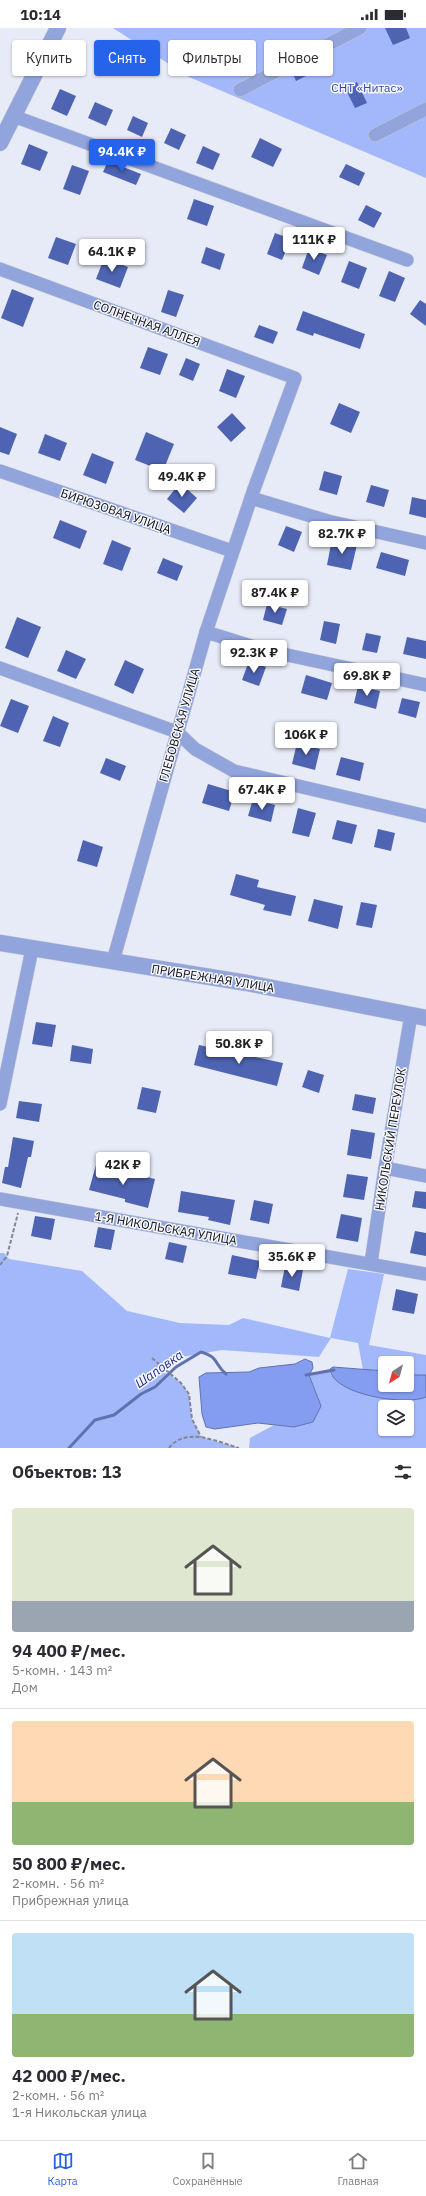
<!DOCTYPE html>
<html lang="ru">
<meta charset="utf-8">
<style>
body{margin:0;font-family:"IBM Plex Sans",sans-serif;background:#f7f7f7;color:#2b2b33;height:100vh;display:flex;flex-direction:column;font-size:15px;white-space:nowrap}
*{box-sizing:border-box;margin:0}
p{font-size:13px;color:#7c7c81}
.icon{flex:none;width:22px;height:22px;fill:none;stroke:currentColor;stroke-width:2;stroke-linecap:round;stroke-linejoin:round}
.map{position:relative;height:1420px;overflow:hidden}
.details{display:flex;flex-direction:column;background:#fff;flex:1}
.details>*{flex:none}
.banner{position:absolute;left:12px;top:12px;width:402px;height:36px;display:flex;gap:8px}
.needle{width:26px;rotate:216deg}
.tools{position:absolute;left:378px;top:1328px;display:grid;gap:8px}
.tools a{display:grid;place-items:center;width:36px;height:36px;border-radius:4px;background:#fff;box-shadow:0 1px 3px #0004;font-size:20px}
.price{position:absolute;translate:-50% -34px;padding:0 9px;border-radius:4px;background:#fff;color:#222;font-size:13px;line-height:26px;filter:drop-shadow(0 1px 2px #0008)}
.price::after{content:'';position:absolute;left:50%;top:24px;width:12px;height:9px;margin-left:-6px;background:inherit;clip-path:polygon(0 0,100% 0,50% 100%)}
.price.selected{background:#2563eb;color:#fff}
ul{padding:0;list-style:none}
li{display:grid;align-content:center;gap:8px;height:212px;padding:0 12px}
li+li{border-top:1px solid #e1e1e2}
li span{display:grid;place-items:center;height:124px;border-radius:4px;color:#555}
li>.icon{margin-inline-start:auto}
span .icon{width:72px;height:72px;fill:#fffc;stroke-width:1}
li b{font-size:17px}
h2{display:flex;justify-content:space-between;align-items:center;height:48px;padding:0 12px;font-size:17px}
.tag{padding:0 14px;border-radius:4px;background:#fff;box-shadow:0 1px 3px #0004;font-size:14px;line-height:36px}
.tag.selected{background:#2563eb;color:#fff}
.status{display:flex;justify-content:space-between;align-items:center;height:28px;padding:0 20px;background:#fff;direction:ltr}
.status svg{height:11px;fill:currentColor}
.tab-bar{display:flex;justify-content:space-around;align-items:center;height:56px;border-top:1px solid #e1e1e2;background:#fff;font-size:11px;color:#7c7c81}
.tab-bar a{display:grid;justify-items:center;gap:2px}
.tab-bar .selected{color:#2563eb}
.map>svg:first-child{display:block}
.green{fill:#a3b8fa;fill-rule:evenodd}
.water{fill:#849df0;stroke:#6072ad}
.lines{fill:none;stroke-linecap:round;stroke-linejoin:round}
.stream{stroke:#6072ad;stroke-width:3}
.building{fill:#4e63b1}
.minor-casing{stroke:#c4c7d2;stroke-width:14}
.tertiary-casing{stroke:#c4c7d2;stroke-width:17}
.path{stroke:#83868f;stroke-width:2;stroke-dasharray:4 2;stroke-linecap:butt}
.minor{stroke:#92a4dc;stroke-width:13}
.tertiary{stroke:#92a4dc;stroke-width:16}
.labels{text-anchor:middle;dominant-baseline:central;stroke-width:3;stroke-linejoin:round;paint-order:stroke}
.park-label{font-size:12px;fill:#3447a7;stroke:#f6f8fd}
.street-label{font-size:12px;fill:#0b0d11;stroke:#f6f8fd}
.water-label{font-size:13px;font-style:italic;fill:#202c8a;stroke:#f6f8fd}
</style>
<div class="status"><b>10:14</b><svg viewBox="0 0 49 12"><path d="M0 12V9h3v3zM5 12V6h3v6zM10 12V3h3v9zM15 12V0h3v12zM26 1h20v11H26zM47 4h2v5h-2z"/></svg></div>
<div class="map">
<svg width="426" height="1420" viewBox="0 0 426 1420">
<rect width="100%" height="100%" fill="#e7ebf7"/>
<g class="green">
<path d="M113 0H426V150L189 49Z"/>
<path d="M0 1225H4L9 1231 82 1243 127 1283 180 1295 229 1297 243 1290 330 1310 348 1241 384 1246 369 1317 426 1327V1347H407V1335H385V1343L363 1342 358 1315 331 1310 319 1329 222 1322 176 1330 161 1344 169 1346 181 1355 189 1366 192 1391 201 1409 239 1420H0Z"/>
<path d="M330 1341V1346L342 1357 423 1370 426 1369V1420H249L250 1410 274 1397 294 1399 313 1394 321 1378 309 1346ZM385 1379H407V1401H385Z"/>
</g>
<g class="water">
<path d="M305 1331 312 1334 313 1340 309 1347 321 1378 313 1394 294 1399 258 1395 215 1401 206 1399 202 1386 199 1349 206 1345 249 1344 259 1340 295 1336Z"/>
<path d="M333 1339 385 1343V1357H407V1347H426V1369C407 1378 332 1367 330 1341Z"/>
</g>
<g class="lines">
<g class="stream">
<path d="M306 1347 334 1342"/>
<path d="M69 1420 95 1392 114 1387 141 1366 155 1359 176 1339 201 1324C219 1329 214 1336 226 1346"/>
</g>
</g>
<g class="building">
<path d="M385 0H406L410 10 393 17Z"/>
<path d="M302 39 306 48 296 53 292 44Z"/>
<path d="M357 54 367 75 355 80 345 60Z"/>
<path d="M60 61 76 68 67 88 51 81Z"/>
<path d="M95 74 113 82 106 98 88 90Z"/>
<path d="M133 88 148 95 142 109 127 102Z"/>
<path d="M171 100 186 107 179 122 164 115Z"/>
<path d="M260 110 282 121 273 139 251 129Z"/>
<path d="M29 116 48 124 40 143 21 136Z"/>
<path d="M203 118 220 126 213 142 196 135Z"/>
<path d="M108 133 141 146 136 157 103 144Z"/>
<path d="M346 136 365 145 359 158 339 149Z"/>
<path d="M72 137 89 143 80 167 63 161Z"/>
<path d="M194 171 214 178 207 198 187 191Z"/>
<path d="M366 177 382 185 374 200 358 192Z"/>
<path d="M275 205 291 211 282 232 267 226Z"/>
<path d="M56 209 76 216 68 237 48 230Z"/>
<path d="M206 219 225 226 220 242 201 235Z"/>
<path d="M309 220 327 227 319 247 302 240Z"/>
<path d="M104 230 128 239 120 260 96 251Z"/>
<path d="M349 233 367 240 359 261 341 254Z"/>
<path d="M389 243 405 250 395 274 379 268Z"/>
<path d="M12 261 34 270 23 299 1 290Z"/>
<path d="M168 262 184 267 176 289 161 284Z"/>
<path d="M420 272 426 276V298L410 286Z"/>
<path d="M303 283 365 306 360 321 314 305 313 308 296 302Z"/>
<path d="M259 297 278 304 273 316 254 309Z"/>
<path d="M148 319 168 326 160 347 140 340Z"/>
<path d="M186 330 200 336 193 353 179 347Z"/>
<path d="M227 341 245 348 236 370 219 363Z"/>
<path d="M339 375 360 384 351 405 330 396Z"/>
<path d="M232 385 246 400 231 414 217 399Z"/>
<path d="M0 399 17 406 9 427 0 424Z"/>
<path d="M146 404 174 416 163 443 135 432Z"/>
<path d="M45 406 67 415 60 433 38 425Z"/>
<path d="M92 425 114 434 106 456 83 447Z"/>
<path d="M324 443 342 448 337 467 319 462Z"/>
<path d="M180 455 197 470 184 485 167 471Z"/>
<path d="M371 457 389 462 384 479 366 474Z"/>
<path d="M412 469 426 472V490L409 486Z"/>
<path d="M60 492 87 503 80 521 53 510Z"/>
<path d="M286 498 302 504 294 524 278 517Z"/>
<path d="M332 511 357 517 351 542 327 537Z"/>
<path d="M112 512 131 520 122 543 103 536Z"/>
<path d="M381 524 409 532 405 548 376 540Z"/>
<path d="M163 530 183 538 177 553 157 545Z"/>
<path d="M267 576 287 581 282 597 263 592Z"/>
<path d="M17 589 41 599 28 630 5 620Z"/>
<path d="M324 593 340 596 336 616 320 612Z"/>
<path d="M366 605 381 608 377 625 362 622Z"/>
<path d="M407 609 426 613V631L403 626Z"/>
<path d="M66 622 86 631 76 651 57 643Z"/>
<path d="M125 632 144 641 133 666 114 657Z"/>
<path d="M249 633 266 639 259 658 242 652Z"/>
<path d="M306 647 332 655 327 672 301 665Z"/>
<path d="M358 658 380 663 376 681 354 675Z"/>
<path d="M402 670 420 674 416 690 398 685Z"/>
<path d="M11 671 29 678 18 705 0 698Z"/>
<path d="M53 688 69 695 60 719 43 713Z"/>
<path d="M297 715 320 721 315 742 292 736Z"/>
<path d="M341 729 364 735 360 753 336 747Z"/>
<path d="M106 730 126 738 120 753 100 745Z"/>
<path d="M208 756 235 764 229 783 202 775Z"/>
<path d="M253 771 275 777 271 794 248 788Z"/>
<path d="M298 780 316 785 309 809 292 805Z"/>
<path d="M337 792 357 797 352 816 332 811Z"/>
<path d="M378 801 395 805 391 823 374 819Z"/>
<path d="M83 812 103 819 97 839 77 833Z"/>
<path d="M236 846 259 852 257 859 296 868 291 888 263 882 265 877 230 867Z"/>
<path d="M314 871 343 878 338 901 308 893Z"/>
<path d="M361 874 377 877 372 900 356 897Z"/>
<path d="M36 994 56 997 52 1019 32 1016Z"/>
<path d="M72 1017 93 1021 91 1036 70 1033Z"/>
<path d="M199 1017 283 1035 277 1058 194 1037Z"/>
<path d="M308 1042 324 1047 319 1065 302 1059Z"/>
<path d="M142 1059 161 1063 156 1085 137 1081Z"/>
<path d="M355 1066 376 1070 373 1086 352 1082Z"/>
<path d="M19 1073 42 1076 39 1094 16 1090Z"/>
<path d="M351 1101 375 1105 371 1131 347 1127Z"/>
<path d="M13 1109 34 1113 31 1129H28L21 1160 2 1155 5 1139H8Z"/>
<path d="M96 1137 155 1151 148 1180 125 1174V1171L89 1162Z"/>
<path d="M347 1146 368 1149 364 1172 343 1169Z"/>
<path d="M181 1163 235 1172 230 1197 208 1192 209 1189 178 1184Z"/>
<path d="M415 1163 426 1164V1181L412 1179Z"/>
<path d="M254 1172 273 1176 269 1196 250 1192Z"/>
<path d="M341 1186 362 1190 358 1214 336 1210Z"/>
<path d="M35 1188 55 1191 51 1212 31 1208Z"/>
<path d="M98 1199 115 1202 111 1222 94 1219Z"/>
<path d="M415 1203 426 1205V1228L410 1225Z"/>
<path d="M169 1214 187 1218 183 1235 165 1231Z"/>
<path d="M232 1227 260 1233 256 1251 228 1246Z"/>
<path d="M285 1238 303 1242 299 1263 281 1259Z"/>
<path d="M396 1261 418 1266 414 1286 392 1282Z"/>
</g>
<g class="lines">
<g class="minor-casing">
<g id="minor">
<path d="M240 62 360 0"/>
<path d="M13 88 407 232"/>
<path d="M375 107 426 81"/>
<path d="M0 241 295 350 254 461 206 604 113 933"/>
<path d="M0 443 232 523"/>
<path d="M251 470 328 493 426 515"/>
<path d="M206 604 264 622 426 657"/>
<path d="M0 640 177 704 195 721 234 743 426 788"/>
<path d="M0 1076 32 921"/>
<path d="M385 1140 426 1148"/>
<path d="M0 1171 426 1246"/>
<path d="M371 1235 385 1140 411 987"/>
</g>
</g>
<g class="tertiary-casing">
<g id="tertiary">
<path d="M0 115 58 0"/>
<path d="M0 915 247 955 426 990"/>
</g>
</g>
<g class="path">
<path d="M0 1237 7 1228 18 1185"/>
<path d="M152 1330 181 1355 189 1366 192 1391 201 1409"/>
<path d="M169 1420C186 1398 218 1414 239 1420"/>
</g>
<use href="#minor" class="minor"/>
<use href="#tertiary" class="tertiary"/>
</g>
<g class="labels">
<g class="park-label">
<text x="367" y="59">СНТ «Нитас»</text>
</g>
<g class="street-label">
<text transform="translate(147 295) rotate(20)">СОЛНЕЧНАЯ АЛЛЕЯ</text>
<text transform="translate(116 483) rotate(19)">БИРЮЗОВАЯ УЛИЦА</text>
<text transform="translate(179 697) rotate(-74)">ГЛЕБОВСКАЯ УЛИЦА</text>
<text transform="translate(213 950) rotate(9)">ПРИБРЕЖНАЯ УЛИЦА</text>
<text transform="translate(390 1111) rotate(-81)">НИКОЛЬСКИЙ ПЕРЕУЛОК</text>
<text transform="translate(166 1200) rotate(10)">1-Я НИКОЛЬСКАЯ УЛИЦА</text>
</g>
<g class="water-label">
<text transform="translate(159 1341) rotate(-35)">Шаповка</text>
</g>
</g>
</svg>
<div class="tools">
<a><svg class="needle" viewBox="-14 -14 28 28"><path d="M0-13l5 13h-10z" fill="#e53935"/><path d="M0 13l5-13h-10z" fill="#7c7c81"/></svg></a>
<a><svg class="icon" aria-label="layers" viewBox="0 0 24 24"><path d="M12 4l9 5-9 5-9-5zM3 14l9 5 9-5"/></svg></a>
</div>
<b class="price selected" style="left:122px;top:145px">94.4K ₽</b>
<b class="price" style="left:314px;top:233px">111K ₽</b>
<b class="price" style="left:112px;top:245px">64.1K ₽</b>
<b class="price" style="left:182px;top:470px">49.4K ₽</b>
<b class="price" style="left:342px;top:527px">82.7K ₽</b>
<b class="price" style="left:275px;top:586px">87.4K ₽</b>
<b class="price" style="left:254px;top:646px">92.3K ₽</b>
<b class="price" style="left:367px;top:669px">69.8K ₽</b>
<b class="price" style="left:306px;top:728px">106K ₽</b>
<b class="price" style="left:262px;top:783px">67.4K ₽</b>
<b class="price" style="left:239px;top:1037px">50.8K ₽</b>
<b class="price" style="left:123px;top:1158px">42K ₽</b>
<b class="price" style="left:292px;top:1250px">35.6K ₽</b>
<div class="banner">
<a class="tag">Купить</a>
<a class="tag selected">Снять</a>
<a class="tag">Фильтры</a>
<a class="tag">Новое</a>
</div>
</div>
<section class="details">
<h2>Объектов: 13<svg class="icon" aria-label="filters" viewBox="0 0 24 24"><path d="M4 7h16M4 17h16"/><circle cx="9" cy="7" r="2"/><circle cx="15" cy="17" r="2"/></svg></h2>
<ul>
<li><span style="background:linear-gradient(#dfe7d0 75%,#9aa5b1 0)"><svg class="icon" aria-label="home" viewBox="0 0 24 24"><path d="M3 11l9-7 9 7M6 9v11h12V9"/></svg></span><div><b>94 400 ₽/мес.</b><p>5-комн. · 143 m²</p><p>Дом</p></div></li>
<li><span style="background:linear-gradient(#ffd9b3 65%,#8fb573 0)"><svg class="icon" aria-label="home" viewBox="0 0 24 24"><path d="M3 11l9-7 9 7M6 9v11h12V9"/></svg></span><div><b>50 800 ₽/мес.</b><p>2-комн. · 56 m²</p><p>Прибрежная улица</p></div></li>
<li><span style="background:linear-gradient(#bfe0f5 65%,#8fb573 0)"><svg class="icon" aria-label="home" viewBox="0 0 24 24"><path d="M3 11l9-7 9 7M6 9v11h12V9"/></svg></span><div><b>42 000 ₽/мес.</b><p>2-комн. · 56 m²</p><p>1-я Никольская улица</p></div></li>
</ul>
</section>
<nav class="tab-bar">
<a class="selected"><svg class="icon" aria-label="map" viewBox="0 0 24 24"><path d="M3 6l6-2 6 2 6-2v14l-6 2-6-2-6 2zM9 4v14M15 6v14"/></svg>Карта</a>
<a><svg class="icon" aria-label="saved" viewBox="0 0 24 24"><path d="M7 4h10v16l-5-4-5 4z"/></svg>Сохранённые</a>
<a><svg class="icon" aria-label="home" viewBox="0 0 24 24"><path d="M3 11l9-7 9 7M6 9v11h12V9"/></svg>Главная</a>
</nav>
